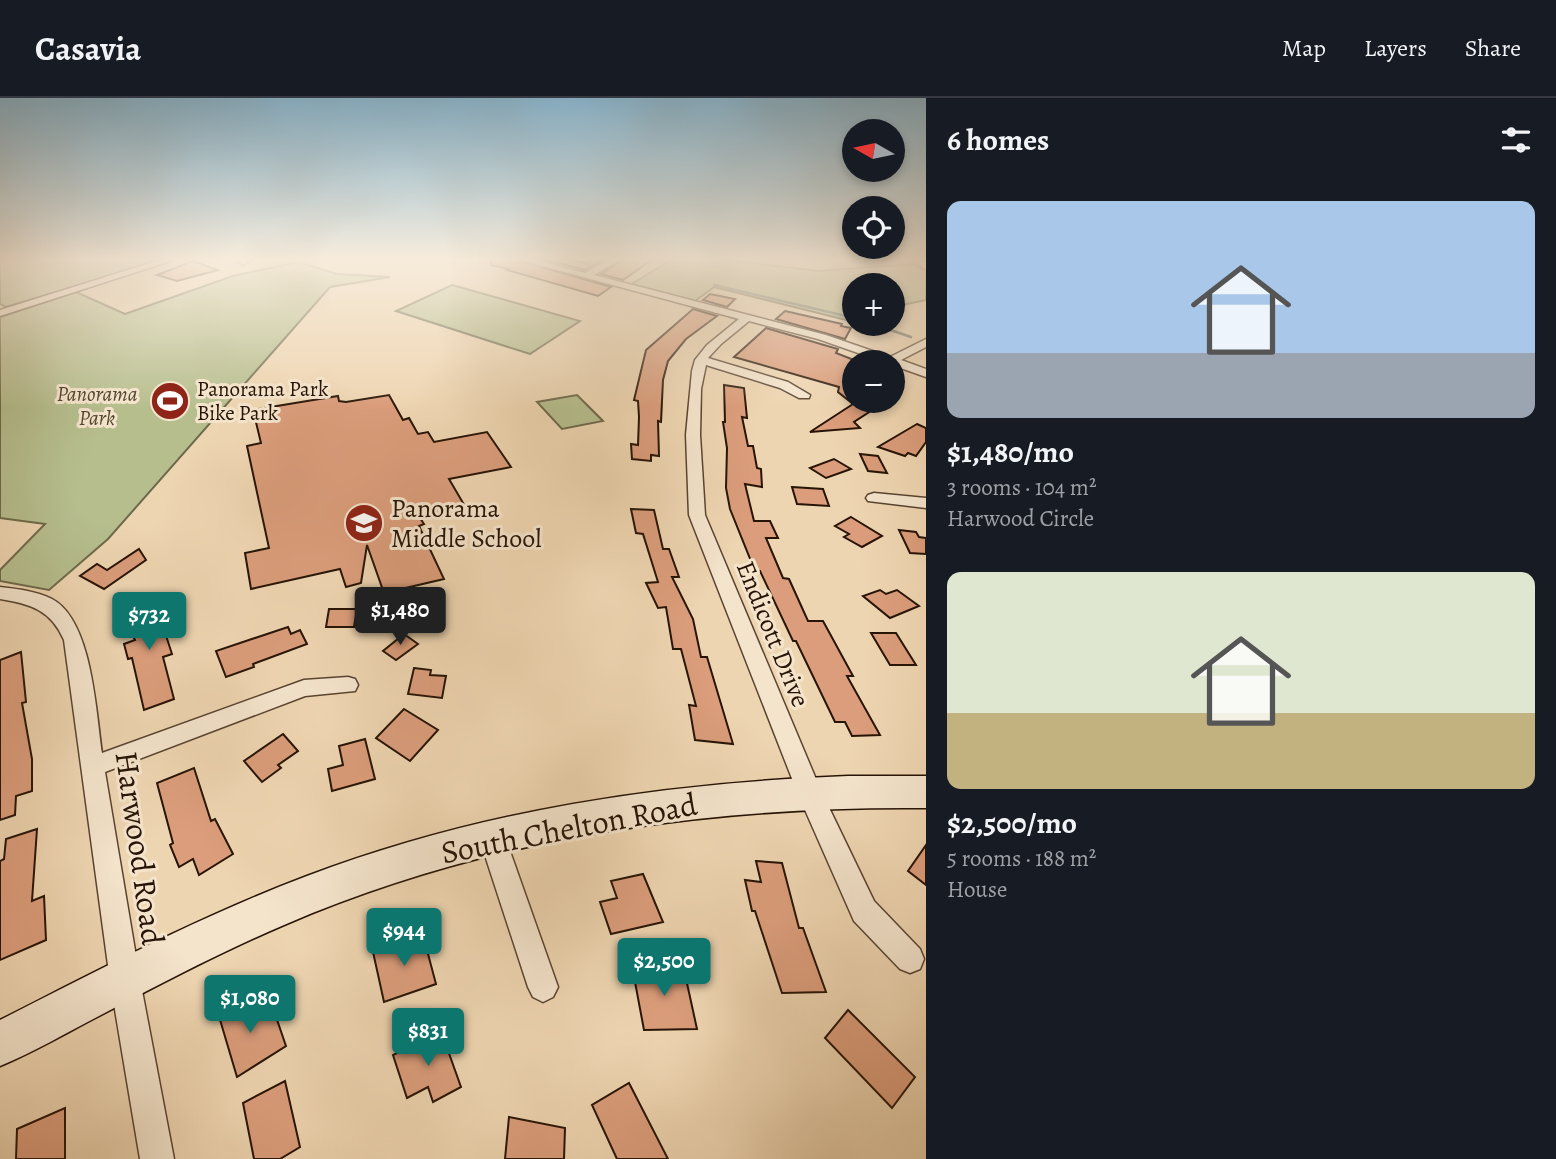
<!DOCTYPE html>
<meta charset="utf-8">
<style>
body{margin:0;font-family:Alegreya,serif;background:#242831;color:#f1f3f6;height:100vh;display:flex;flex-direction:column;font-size:26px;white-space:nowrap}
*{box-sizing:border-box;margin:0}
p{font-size:23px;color:#9ea1a6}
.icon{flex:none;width:38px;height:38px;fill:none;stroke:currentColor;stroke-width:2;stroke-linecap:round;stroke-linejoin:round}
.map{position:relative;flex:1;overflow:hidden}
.drawer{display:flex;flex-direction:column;background:#171b24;width:630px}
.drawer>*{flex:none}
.needle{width:46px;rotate:279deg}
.tools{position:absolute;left:842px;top:21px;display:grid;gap:14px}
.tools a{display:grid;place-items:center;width:63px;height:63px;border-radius:50%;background:#171b24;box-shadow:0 4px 10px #0003;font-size:35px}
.price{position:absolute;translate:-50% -60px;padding:0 16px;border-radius:7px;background:#0f766e;color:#fff;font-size:23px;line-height:46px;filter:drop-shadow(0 2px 4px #0008)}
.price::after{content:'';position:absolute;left:50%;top:42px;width:21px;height:16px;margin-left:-10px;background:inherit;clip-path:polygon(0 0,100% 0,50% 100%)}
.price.active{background:#222;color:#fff}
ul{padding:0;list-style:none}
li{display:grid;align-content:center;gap:14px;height:371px;padding:0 21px}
li span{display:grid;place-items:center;height:217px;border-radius:14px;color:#555}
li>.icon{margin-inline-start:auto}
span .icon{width:126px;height:126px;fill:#fffc;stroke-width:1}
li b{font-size:30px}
h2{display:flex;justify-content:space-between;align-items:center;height:84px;padding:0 21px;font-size:30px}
header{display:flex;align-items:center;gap:42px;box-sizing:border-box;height:98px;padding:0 35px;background:#171b24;border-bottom:2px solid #363941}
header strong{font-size:33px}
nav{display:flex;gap:38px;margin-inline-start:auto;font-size:24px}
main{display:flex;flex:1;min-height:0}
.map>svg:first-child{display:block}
.green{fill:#b6be8e;stroke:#6e694a;stroke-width:2}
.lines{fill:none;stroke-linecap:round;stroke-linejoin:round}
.stream{stroke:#6b776a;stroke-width:2.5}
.building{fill:#db9d7b;stroke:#271406;stroke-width:2}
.minor-casing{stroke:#594431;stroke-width:3}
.secondary-casing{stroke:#271406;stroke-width:3}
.minor{fill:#f4e4cc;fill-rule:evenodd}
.secondary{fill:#f4e4cc;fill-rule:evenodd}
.labels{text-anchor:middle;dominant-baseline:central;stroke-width:6;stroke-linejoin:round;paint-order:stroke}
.far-poi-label{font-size:21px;fill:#271406;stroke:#f4e4cc;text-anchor:start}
.far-park-label{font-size:21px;font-style:italic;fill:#52472f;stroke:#f4e4cc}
.poi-label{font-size:26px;fill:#271406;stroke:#f4e4cc;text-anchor:start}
.street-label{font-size:26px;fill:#271406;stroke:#f4e4cc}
.near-street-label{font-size:32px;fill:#271406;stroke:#f4e4cc}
</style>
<header>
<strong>Casavia</strong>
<nav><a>Map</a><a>Layers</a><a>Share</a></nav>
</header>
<main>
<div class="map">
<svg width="926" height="1061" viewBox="0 0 926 1061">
<rect width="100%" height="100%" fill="#eed5b1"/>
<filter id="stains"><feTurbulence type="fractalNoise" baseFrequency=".00286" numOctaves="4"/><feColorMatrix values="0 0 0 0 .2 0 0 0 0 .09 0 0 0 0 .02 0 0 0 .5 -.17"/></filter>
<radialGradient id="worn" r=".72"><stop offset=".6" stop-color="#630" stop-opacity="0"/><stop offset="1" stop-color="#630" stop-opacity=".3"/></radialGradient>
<g class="green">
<path d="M0 161H166L6 209 0 206Z"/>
<path d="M673 161H721L818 173 913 166 926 172V202L893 209 892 187H854V224L714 189 695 203 632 186Z"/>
<path d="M298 164 337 176 390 179 330 189 108 441 49 492 0 483V472L45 426 0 420V219L76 194 125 216 233 178Z"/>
<path d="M452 187 580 223 530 256 396 213Z"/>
<path d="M577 297 603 323 562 331 537 304Z"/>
</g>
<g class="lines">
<g class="stream">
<path d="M714 187 854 220"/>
<path d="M873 226 911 239"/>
</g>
</g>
<g class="building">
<path d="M491 161H514L611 189 598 198 507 172 509 171 491 167Z"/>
<path d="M543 161 572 162 589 166 590 161H604L585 172Z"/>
<path d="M624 161H653L623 182 601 176Z"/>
<path d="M193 163 218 172 177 183 157 177Z"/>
<path d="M710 196 735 201 727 209 703 202Z"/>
<path d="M693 211 717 218 686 241 668 263 663 282 661 324 658 323 659 358 651 357V363L632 361 631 346 638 347 639 319 638 303 634 302 646 252Z"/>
<path d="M785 213 842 226 841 228 851 230 845 241 776 221Z"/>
<path d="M766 230 838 251 836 255 854 262V305L862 303 877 309 854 324 860 330 810 334 853 306 838 294 839 289 734 259Z"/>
<path d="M724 287 744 290 747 320 742 319 748 348H753L757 370 761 371 762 389 745 386 754 423H770L778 440H766L783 480 789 481 808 523H823L853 578H847L880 637 852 638 845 624H835L796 543H793L760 473H755L730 411 726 390 727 350 723 324H725Z"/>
<path d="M389 297 403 322 409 320 418 336 428 334 434 344 487 334 511 369 449 381 466 410 420 420 424 426 419 428 444 481 384 495 367 447 361 485 346 489 340 471 251 491 245 455 269 450 247 348 261 345 253 312 338 298 339 303 346 304Z"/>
<path d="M917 326 926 330V344L916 358 908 355 905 358 878 349Z"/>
<path d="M860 356 878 358 887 375 868 373Z"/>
<path d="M834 361 851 371 826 380 810 370Z"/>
<path d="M792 389 823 391 829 408 797 406Z"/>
<path d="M631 411 654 412 663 451H669L679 479H672L693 521 701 559H707L733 646 695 642 689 607 696 608 681 551H673L666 509 658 510 646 485 658 484 643 436 636 435Z"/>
<path d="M851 419 882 438 862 449 844 439 849 436 835 428Z"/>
<path d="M899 432 916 434 919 439 926 440V456L910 455Z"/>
<path d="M139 451 146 462 104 491 80 478 97 466 107 472Z"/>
<path d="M880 492 886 496 897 492 919 508 890 520 863 498Z"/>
<path d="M156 498 165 514 159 516 172 556 163 559 174 601 144 612 132 560 128 561 124 546 135 542 120 513Z"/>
<path d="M329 511H357L354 529H326Z"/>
<path d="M288 529 291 536 300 532 307 546 253 566 254 569 226 579 216 553Z"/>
<path d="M871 535H896L916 567H890Z"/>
<path d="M404 536 418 546 396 562 383 553Z"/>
<path d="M21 554 26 604 22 605 32 661V693L16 698 15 717 0 722V562Z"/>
<path d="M414 570 431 572 430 577 446 578 442 600 408 596Z"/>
<path d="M404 611 438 632 410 663 376 640Z"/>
<path d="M283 636 298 653 278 667 281 670 262 684 244 663Z"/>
<path d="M365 641 375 681 332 693 328 671 343 667 339 648Z"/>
<path d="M194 670 211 723 215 721 233 756 199 777 193 761 179 769 170 747 173 745 157 685Z"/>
<path d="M37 731 32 803 44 798 46 842 0 862V763L4 761 6 741Z"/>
<path d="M926 747V787L908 773Z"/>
<path d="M756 763 782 765 799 830H803L826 894 782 895 755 813H752L745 782 761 784Z"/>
<path d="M643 776 663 824 611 836 600 804 617 800 611 783Z"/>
<path d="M423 837 436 886 384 904 373 854Z"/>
<path d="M683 867 697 931 644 932 632 868Z"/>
<path d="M249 898 256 920 273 910 286 948 237 979 218 915Z"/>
<path d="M848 912 915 979 892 1010 825 940Z"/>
<path d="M441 933 461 989 433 1004 428 989 407 1000 393 957Z"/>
<path d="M285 983 300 1049 280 1061H254L243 1005Z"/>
<path d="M629 985 668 1061H617L592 1007Z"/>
<path d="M65 1010V1061H16L17 1031Z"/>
<path d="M509 1019 565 1030 564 1061H505Z"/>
</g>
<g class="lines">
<g class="minor-casing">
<g id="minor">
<path d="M163 161H177L0 218V212Z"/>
<path d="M242 161H254L243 167 238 164Z"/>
<path d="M516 161H532L585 175 610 161H621L594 177 826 237 890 259 926 241V249L901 262 926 271V279L892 267V264H884L818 241 749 223 721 246 708 260 788 284 810 297 809 300H799L780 290 706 267 701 291 700 337 705 417 821 693 874 803 920 851 924 861 920 871 910 875 900 871 854 823 798 696 689 417 686 337 692 273 695 262 707 247 739 221Z"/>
<path d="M911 161 926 164V171Z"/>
<path d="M874 395 926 400V410L868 403 866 400 868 397Z"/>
<path d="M0 489C17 491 36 493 52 501 92 522 96 614 102 655L304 582 348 579 355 581 358 587 355 593 305 598 105 674 140 882 174 1061H140L110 882 64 542C51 512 31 506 0 501Z"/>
<path d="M492 727 501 731 505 739 558 889 553 899 543 904 533 899 528 889 479 739 483 731Z"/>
</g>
</g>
<g class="secondary-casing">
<path id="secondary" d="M848 678H926V710C706 708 488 739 284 827 221 854 160 886 99 918 66 935 34 954 0 968V922C101 871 201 818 307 778 481 712 663 685 848 678Z"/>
</g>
<use href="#minor" class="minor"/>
<use href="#secondary" class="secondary"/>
</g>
<linearGradient id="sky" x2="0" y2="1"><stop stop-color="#88b6d0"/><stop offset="0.52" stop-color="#f7ecdc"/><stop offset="1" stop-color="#f7ecdc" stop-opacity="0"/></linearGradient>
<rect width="926" height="310" fill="url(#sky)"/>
<defs>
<g id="stadium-disc" transform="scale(2.0125)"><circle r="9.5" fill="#8f2418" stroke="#f4e4cc"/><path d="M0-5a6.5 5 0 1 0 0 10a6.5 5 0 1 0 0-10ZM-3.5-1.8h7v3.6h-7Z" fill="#fff"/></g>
<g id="school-disc" transform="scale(2.0125)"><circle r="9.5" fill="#8f2418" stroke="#f4e4cc"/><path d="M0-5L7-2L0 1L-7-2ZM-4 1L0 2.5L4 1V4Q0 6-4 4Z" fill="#fff"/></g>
</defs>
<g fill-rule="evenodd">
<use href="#stadium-disc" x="170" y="303"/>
<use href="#school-disc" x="364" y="425"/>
</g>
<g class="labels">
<g class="far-poi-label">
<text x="197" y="291">Panorama Park<tspan x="197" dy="24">Bike Park</tspan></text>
</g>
<g class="far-park-label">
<text x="97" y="296">Panorama<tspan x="97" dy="24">Park</tspan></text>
</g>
<g class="poi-label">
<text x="391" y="410">Panorama<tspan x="391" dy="30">Middle School</tspan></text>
</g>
<g class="street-label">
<text transform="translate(773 536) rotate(68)">Endicott Drive</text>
</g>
<g class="near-street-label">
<text transform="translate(569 730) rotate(-11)">South Chelton Road</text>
<text transform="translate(140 750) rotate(82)">Harwood Road</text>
</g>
</g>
<rect width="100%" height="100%" filter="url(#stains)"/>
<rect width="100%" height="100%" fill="url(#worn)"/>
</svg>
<div class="tools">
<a><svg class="needle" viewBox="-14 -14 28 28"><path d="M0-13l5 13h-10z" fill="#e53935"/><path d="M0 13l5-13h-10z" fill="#9ea1a6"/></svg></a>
<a><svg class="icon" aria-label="locate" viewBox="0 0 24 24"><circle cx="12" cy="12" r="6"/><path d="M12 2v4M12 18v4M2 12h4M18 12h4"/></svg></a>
<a>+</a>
<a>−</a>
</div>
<b class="price active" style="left:400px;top:549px">$1,480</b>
<b class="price" style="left:149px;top:554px">$732</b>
<b class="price" style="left:404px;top:870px">$944</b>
<b class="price" style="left:664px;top:900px">$2,500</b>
<b class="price" style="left:250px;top:937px">$1,080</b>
<b class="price" style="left:428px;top:970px">$831</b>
</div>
<section class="drawer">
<h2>6 homes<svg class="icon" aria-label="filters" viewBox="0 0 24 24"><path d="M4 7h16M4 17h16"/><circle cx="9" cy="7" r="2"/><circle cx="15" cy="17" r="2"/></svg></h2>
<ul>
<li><span style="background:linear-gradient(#a9c7e8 70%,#9aa5b1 0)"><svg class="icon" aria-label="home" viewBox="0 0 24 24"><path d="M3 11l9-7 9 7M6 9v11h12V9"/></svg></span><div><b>$1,480/mo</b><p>3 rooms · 104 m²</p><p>Harwood Circle</p></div></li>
<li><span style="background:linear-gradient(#dfe7d0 65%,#c2b280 0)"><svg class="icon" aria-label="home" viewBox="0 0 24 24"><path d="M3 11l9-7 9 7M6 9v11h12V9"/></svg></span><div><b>$2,500/mo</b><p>5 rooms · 188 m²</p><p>House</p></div></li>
</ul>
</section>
</main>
